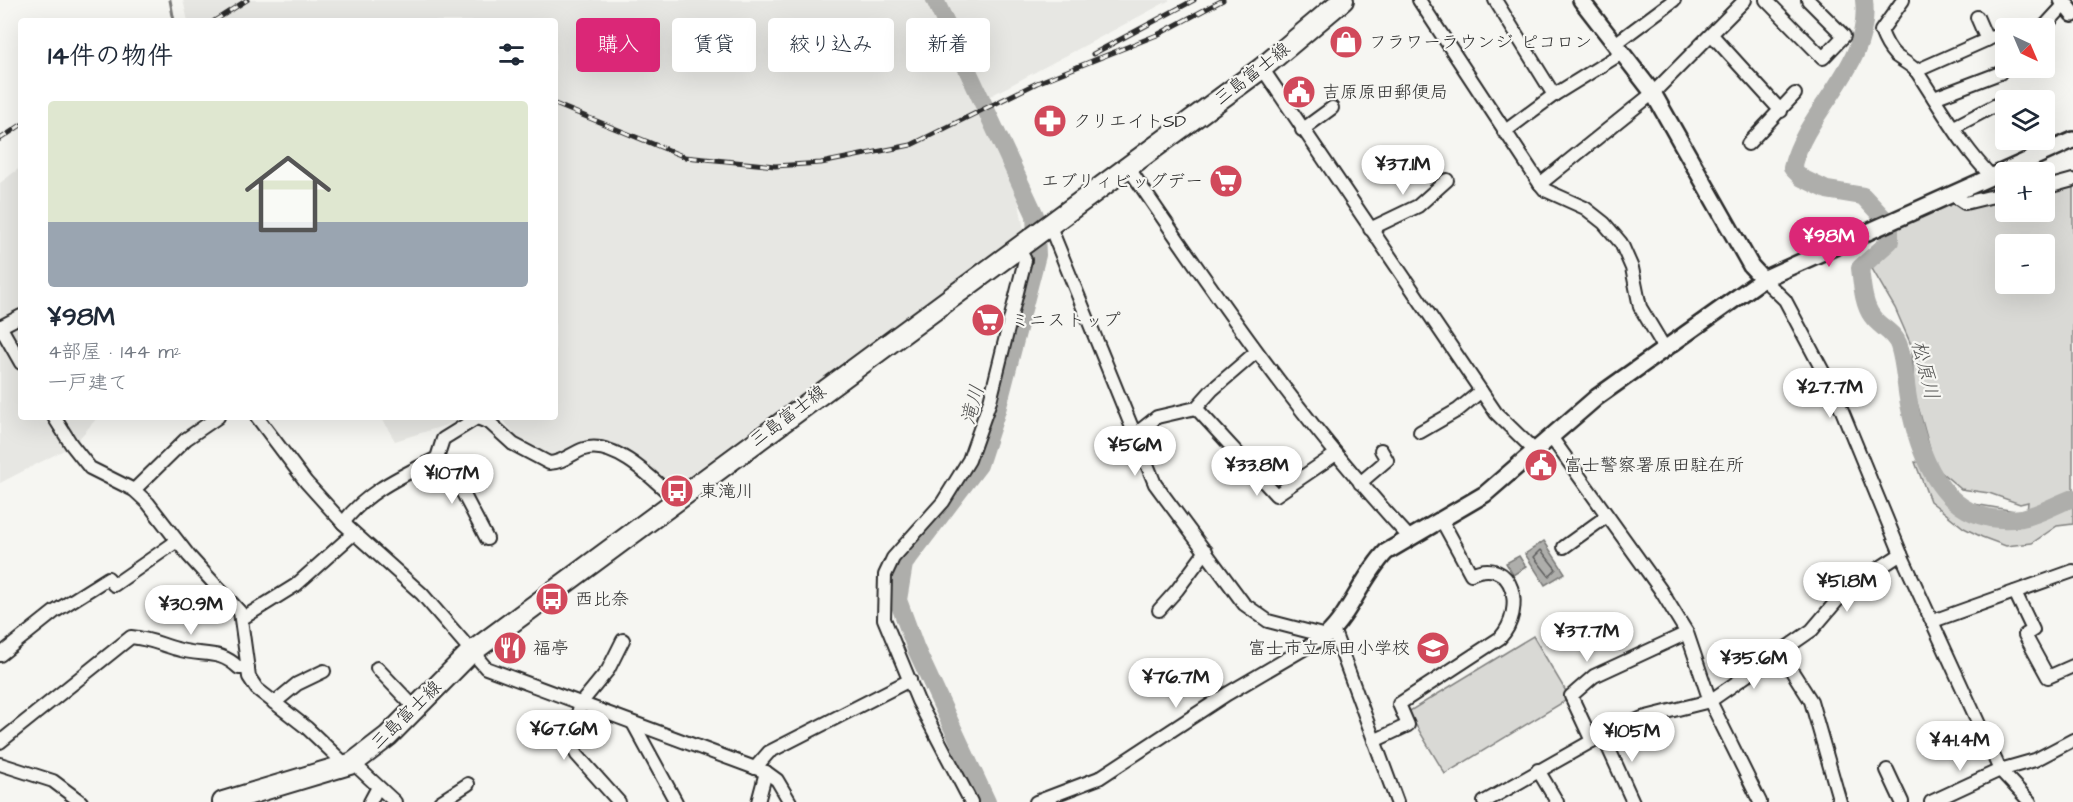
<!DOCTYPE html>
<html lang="ja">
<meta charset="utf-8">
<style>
body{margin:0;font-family:"Architects Daughter","Klee One",sans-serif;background:#f6f6f7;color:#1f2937;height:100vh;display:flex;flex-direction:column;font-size:22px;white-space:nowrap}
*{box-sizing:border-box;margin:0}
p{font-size:20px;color:#747a83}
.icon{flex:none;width:33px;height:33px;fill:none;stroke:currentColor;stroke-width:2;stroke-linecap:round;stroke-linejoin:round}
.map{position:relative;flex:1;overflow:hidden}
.details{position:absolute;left:18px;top:18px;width:540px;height:402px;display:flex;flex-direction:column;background:#fff;border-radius:6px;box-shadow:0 6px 24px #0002}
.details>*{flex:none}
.banner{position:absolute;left:576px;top:18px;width:570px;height:54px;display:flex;gap:12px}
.needle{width:39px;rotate:136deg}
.fabs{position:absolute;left:1995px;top:18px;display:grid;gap:12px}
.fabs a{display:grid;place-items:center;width:60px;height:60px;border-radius:6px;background:#fff;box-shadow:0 6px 24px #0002;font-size:30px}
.price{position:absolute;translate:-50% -51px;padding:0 14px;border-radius:21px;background:#fff;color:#222;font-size:20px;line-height:39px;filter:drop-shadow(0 2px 3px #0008)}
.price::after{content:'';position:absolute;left:50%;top:36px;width:18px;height:14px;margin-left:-9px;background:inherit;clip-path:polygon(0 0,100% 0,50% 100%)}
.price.selected{background:#db2777;color:#fff}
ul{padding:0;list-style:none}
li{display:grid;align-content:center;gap:12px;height:318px;padding:0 30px}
li span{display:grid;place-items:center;height:186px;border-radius:6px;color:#555}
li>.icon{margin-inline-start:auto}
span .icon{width:108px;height:108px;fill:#fffc;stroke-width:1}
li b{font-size:26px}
h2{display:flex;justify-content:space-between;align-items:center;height:72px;padding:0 30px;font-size:26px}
.tag{padding:0 21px;border-radius:6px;background:#fff;box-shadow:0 6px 24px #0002;font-size:21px;line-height:54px}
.tag.selected{background:#db2777;color:#fff}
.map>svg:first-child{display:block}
.built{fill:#e7e7e3}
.green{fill:#d9d9d5;stroke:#828280;stroke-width:1.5;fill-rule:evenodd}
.water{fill:#aeaeab;stroke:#7a7a78;stroke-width:1.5}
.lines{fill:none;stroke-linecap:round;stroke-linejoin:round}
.shore{stroke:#5f5f5e;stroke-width:1.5}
.stream{stroke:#7a7a78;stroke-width:3}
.river{stroke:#aeaeab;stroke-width:18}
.minor-casing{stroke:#2b2b2b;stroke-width:16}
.tertiary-casing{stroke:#2b2b2b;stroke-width:20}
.primary-casing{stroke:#2b2b2b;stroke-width:24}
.minor{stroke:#f6f6f2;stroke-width:12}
.tertiary{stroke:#f6f6f2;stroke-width:15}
.primary{stroke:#f6f6f2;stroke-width:20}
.rail-casing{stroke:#2b2b2b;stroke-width:5}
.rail{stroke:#f6f6f2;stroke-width:3;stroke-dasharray:9;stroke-linecap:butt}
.labels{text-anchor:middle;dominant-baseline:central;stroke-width:4.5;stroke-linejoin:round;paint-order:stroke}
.poi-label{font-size:18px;fill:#2b2b2b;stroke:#f6f6f2;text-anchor:start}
.street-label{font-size:18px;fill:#2b2b2b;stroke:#f6f6f2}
.water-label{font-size:20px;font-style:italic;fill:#525251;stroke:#f6f6f2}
</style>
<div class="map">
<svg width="2073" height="802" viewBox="0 0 2073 802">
<rect width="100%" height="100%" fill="#f6f6f2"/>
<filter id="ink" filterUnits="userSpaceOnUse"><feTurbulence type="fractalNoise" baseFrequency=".0167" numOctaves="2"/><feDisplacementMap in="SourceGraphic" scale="12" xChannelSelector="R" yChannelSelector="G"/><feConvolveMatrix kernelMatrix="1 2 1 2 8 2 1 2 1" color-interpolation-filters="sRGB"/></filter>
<g filter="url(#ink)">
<g class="built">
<path d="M183 0H1170L981 101 1016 187 1024 230 671 489 641 462 590 440 554 456 522 443 501 417H555V21H188Z"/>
<path d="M21 167V417H98L77 441 66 449 0 483V183Z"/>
<path d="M381 417H472L395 441Z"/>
</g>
<g class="green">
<path d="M2005 174 2006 212H2044L2045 176 2073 181V524L2057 526 2032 543 2006 546 1982 537 1964 528 1930 501 1915 462 1928 463 1956 501 2027 513 2028 502 2020 504 1989 493 1961 489 1935 467 1914 392 1912 347 1895 308 1871 267 1890 225ZM2006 244H2044V284H2006Z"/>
<path d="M1533 636 1570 698 1445 774 1408 712Z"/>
</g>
<g class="water">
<path d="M1544 541 1565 573 1545 585 1525 554Z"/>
<path d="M1519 556 1526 567 1513 575 1506 563Z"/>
</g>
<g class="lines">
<path class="shore" d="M1541 550 1556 569 1549 576 1534 557Z"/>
<path class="stream" d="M170 0 174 21"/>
<g class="river">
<path d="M935 0 1035 215 1037 255 997 410 979 465 904 564 898 600 916 649 987 802"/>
<path d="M1864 0C1872 67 1807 107 1792 168L1802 178 1827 190 1863 196 1890 225V241L1860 268C1862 283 1863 304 1872 316 1879 327 1895 332 1899 346 1905 365 1905 384 1909 404 1921 465 1948 529 2022 518 2039 515 2056 504 2073 498"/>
</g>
<g class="minor-casing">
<g id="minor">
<path d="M1419 0 1540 184 1545 190 1585 208 1604 223 1621 243 1632 268 1640 307 1664 347"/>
<path d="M1495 0 1554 95"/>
<path d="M1766 0 1823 58 1844 36 1808 0"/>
<path d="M1903 0 1881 31C1884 39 1888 48 1895 55 1902 61 1912 65 1917 72 1941 108 1962 147 1993 178"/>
<path d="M1977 17 1987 40"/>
<path d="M2043 28 2065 4"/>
<path d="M1712 35 1781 111"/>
<path d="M1615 44 1674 0"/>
<path d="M1262 68 1496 413 1536 452"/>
<path d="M1916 71 1993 37 2006 38"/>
<path d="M1934 98 2000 73"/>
<path d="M1954 127 1996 105"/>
<path d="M1302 130 1332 108"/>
<path d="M1504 132 1554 95 1622 53"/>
<path d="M1748 144 1795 94"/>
<path d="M1128 167C1215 295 1303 423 1409 537"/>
<path d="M1540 184 1653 93 1745 0"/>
<path d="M2044 188 2073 180"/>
<path d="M1953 195 1965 203 2006 193"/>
<path d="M1049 224 1155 484 1244 604 1268 621 1326 636"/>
<path d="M1370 229 1418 206 1447 180"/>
<path d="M1763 279 1785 300 1836 396 1901 554 2000 770 2030 802"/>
<path d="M0 326 21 363"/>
<path d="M0 327 21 316"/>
<path d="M1196 408 1276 495 1336 454"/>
<path d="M54 417 71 444 90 468 134 490 148 503 189 556 240 612 249 677 257 689 307 728 346 765"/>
<path d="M257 417 306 482 343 523 422 594 486 668 766 772 777 780 790 802"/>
<path d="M1420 432 1458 410 1481 391"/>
<path d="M1133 436 1157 417 1196 408 1212 390 1256 352"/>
<path d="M1551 437 1660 589 1687 633 1710 701 1760 802"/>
<path d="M437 458 453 474 487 539"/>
<path d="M1360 483 1387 460 1381 450"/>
<path d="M134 490 186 439 218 417"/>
<path d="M343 523C367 491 402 476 437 458L443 439 477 418 490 423 513 444 549 463C562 463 572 453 584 449 615 439 655 481 676 500"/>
<path d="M1564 547 1607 516"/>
<path d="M2015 592 2033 630 2025 635 2048 677 2073 666"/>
<path d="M1159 610 1177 590 1206 551"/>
<path d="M243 618 296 585 353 534"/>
<path d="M1933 621 2073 571"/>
<path d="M1333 629 1397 802"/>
<path d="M1781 654 1811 701 1840 802"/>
<path d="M0 655 54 612 108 578 114 585 177 541"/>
<path d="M377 668 415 708"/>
<path d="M274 703 297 684 324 671"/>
<path d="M634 725 676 802"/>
<path d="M1603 736 1633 802"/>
<path d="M1374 741 1408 725 1399 704 1500 638C1526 610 1514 555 1471 574L1441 519"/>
<path d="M1592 741 1571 696 1594 676 1687 633"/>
<path d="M0 742 131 637C151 639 159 644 177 649 202 657 218 648 239 668H248"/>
<path d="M353 763 395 802"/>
<path d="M0 764 53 781 81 802"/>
<path d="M755 768 769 752 910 680"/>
<path d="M1538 770 1557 802"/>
<path d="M1887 770 1902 802"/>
<path d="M370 802 378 787"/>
<path d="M440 802 468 784"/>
<path d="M619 802 577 755 570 741 581 703 608 670 623 640"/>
<path d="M758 802 766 772"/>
<path d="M971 802 918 701 884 619 885 575 893 558 943 502 969 460 990 401 1025 260 1018 247"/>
<path d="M1036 802 1099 778 1227 694 1326 636"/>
<path d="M1484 802 1592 741 1642 718 1710 701 1812 630 1846 590 1901 554"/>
<path d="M1931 802 2000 770 2035 760 2073 740"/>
</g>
</g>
<g class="tertiary-casing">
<g id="tertiary">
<path d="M1581 0 1653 93 1751 266 1763 279"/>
<path d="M2062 0 2073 14"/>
<path d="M1326 636C1351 613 1362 577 1386 552L1485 494 1597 397 1763 279 2073 140"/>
</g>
</g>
<g class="primary-casing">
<path id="primary" d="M223 802 353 763 388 736 469 654 1262 68 1343 0"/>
</g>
<use href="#minor" class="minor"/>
<use href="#tertiary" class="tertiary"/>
<use href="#primary" class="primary"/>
<g class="rail-casing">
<g id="rail">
<path d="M214 21 247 0"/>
<path d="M1093 54 1194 0"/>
<path d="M555 104 685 157 775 166 821 163 911 145 1037 83 1157 35 1223 0"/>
<path d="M0 139 21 125"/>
</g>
</g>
<use href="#rail" class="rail"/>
</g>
</g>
<defs>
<g id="shop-disc" transform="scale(1.725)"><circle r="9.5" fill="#d1495b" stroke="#f6f6f2"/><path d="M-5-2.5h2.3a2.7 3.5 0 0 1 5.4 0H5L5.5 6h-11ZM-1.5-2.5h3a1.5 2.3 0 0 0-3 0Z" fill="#fff"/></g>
<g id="civic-disc" transform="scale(1.725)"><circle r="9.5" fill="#d1495b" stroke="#f6f6f2"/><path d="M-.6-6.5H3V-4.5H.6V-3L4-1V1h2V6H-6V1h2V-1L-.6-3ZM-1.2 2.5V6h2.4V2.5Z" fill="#fff"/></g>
<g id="pharmacy-disc" transform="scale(1.725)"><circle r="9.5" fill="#d1495b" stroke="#f6f6f2"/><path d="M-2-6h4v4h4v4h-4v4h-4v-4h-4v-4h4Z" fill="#fff"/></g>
<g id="supermarket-disc" transform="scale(1.725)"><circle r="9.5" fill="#d1495b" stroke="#f6f6f2"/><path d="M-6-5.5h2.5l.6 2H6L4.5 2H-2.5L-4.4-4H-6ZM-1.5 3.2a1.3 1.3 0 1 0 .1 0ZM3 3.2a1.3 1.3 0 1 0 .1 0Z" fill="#fff"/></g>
<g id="bus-disc" transform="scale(1.725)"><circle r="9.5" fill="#d1495b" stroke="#f6f6f2"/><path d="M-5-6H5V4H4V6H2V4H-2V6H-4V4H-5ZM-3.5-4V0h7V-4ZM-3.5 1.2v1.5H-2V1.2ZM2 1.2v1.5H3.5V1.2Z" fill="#fff"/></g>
<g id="restaurant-disc" transform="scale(1.725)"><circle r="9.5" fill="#d1495b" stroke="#f6f6f2"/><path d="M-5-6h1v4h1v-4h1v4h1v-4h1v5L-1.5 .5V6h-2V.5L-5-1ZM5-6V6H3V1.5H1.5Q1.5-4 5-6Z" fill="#fff"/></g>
<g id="school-disc" transform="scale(1.725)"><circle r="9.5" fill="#d1495b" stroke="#f6f6f2"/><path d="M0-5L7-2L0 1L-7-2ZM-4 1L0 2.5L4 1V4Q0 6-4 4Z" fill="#fff"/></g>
</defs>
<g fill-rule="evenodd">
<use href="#shop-disc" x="1346" y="42"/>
<use href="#civic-disc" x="1299" y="92"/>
<use href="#pharmacy-disc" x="1050" y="121"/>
<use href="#supermarket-disc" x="1226" y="181"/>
<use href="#supermarket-disc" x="988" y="320"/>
<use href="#civic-disc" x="1541" y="465"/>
<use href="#bus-disc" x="677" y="491"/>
<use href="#bus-disc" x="552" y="599"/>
<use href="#restaurant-disc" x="510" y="648"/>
<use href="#school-disc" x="1433" y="648"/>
</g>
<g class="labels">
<g class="poi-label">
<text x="1369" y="42">フラワーラウンジ ピコロン</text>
<text x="1322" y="92">吉原原田郵便局</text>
<text x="1073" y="121">クリエイトSD</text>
<text x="1203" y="181" text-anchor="end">エブリィビッグデー</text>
<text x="1011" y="320">ミニストップ</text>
<text x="1564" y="465">富士警察署原田駐在所</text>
<text x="700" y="491">東滝川</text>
<text x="575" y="599">西比奈</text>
<text x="533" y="648">福亭</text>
<text x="1410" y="648" text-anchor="end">富士市立原田小学校</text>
</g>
<g class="street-label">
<text transform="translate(1252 74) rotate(-38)">三島富士線</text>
<text transform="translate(788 416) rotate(-37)">三島富士線</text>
<text transform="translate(406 715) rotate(-44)">三島富士線</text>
</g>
<g class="water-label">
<text transform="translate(1925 370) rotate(76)">松原川</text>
<text transform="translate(973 405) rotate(-75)">滝川</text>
</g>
</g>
</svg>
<div class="fabs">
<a><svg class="needle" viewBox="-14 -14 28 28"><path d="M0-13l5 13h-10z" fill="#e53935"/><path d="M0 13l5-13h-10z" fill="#747a83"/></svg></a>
<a><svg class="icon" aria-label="layers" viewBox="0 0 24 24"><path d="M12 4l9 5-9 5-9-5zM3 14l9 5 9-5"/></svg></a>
<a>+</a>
<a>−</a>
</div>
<b class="price" style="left:1403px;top:196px">¥37.1M</b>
<b class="price selected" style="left:1829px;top:268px">¥98M</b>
<b class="price" style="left:1830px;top:419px">¥27.7M</b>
<b class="price" style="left:1135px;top:477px">¥56M</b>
<b class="price" style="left:1257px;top:497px">¥33.8M</b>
<b class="price" style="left:452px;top:505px">¥107M</b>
<b class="price" style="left:1847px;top:613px">¥51.8M</b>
<b class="price" style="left:191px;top:636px">¥30.9M</b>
<b class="price" style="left:1587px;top:663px">¥37.7M</b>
<b class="price" style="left:1754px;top:690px">¥35.6M</b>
<b class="price" style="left:1176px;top:709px">¥76.7M</b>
<b class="price" style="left:564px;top:761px">¥67.6M</b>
<b class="price" style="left:1632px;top:763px">¥105M</b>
<b class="price" style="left:1960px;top:772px">¥41.4M</b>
<div class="banner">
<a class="tag selected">購入</a>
<a class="tag">賃貸</a>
<a class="tag">絞り込み</a>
<a class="tag">新着</a>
</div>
<section class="details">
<h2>14件の物件<svg class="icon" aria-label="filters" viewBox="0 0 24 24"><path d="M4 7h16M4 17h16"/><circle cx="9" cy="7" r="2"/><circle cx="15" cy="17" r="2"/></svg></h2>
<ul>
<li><span style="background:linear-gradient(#dfe7d0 65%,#9aa5b1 0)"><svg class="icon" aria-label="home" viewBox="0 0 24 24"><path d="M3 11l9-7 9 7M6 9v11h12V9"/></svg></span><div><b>¥98M</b><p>4部屋 · 144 m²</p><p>一戸建て</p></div></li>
</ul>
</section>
</div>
